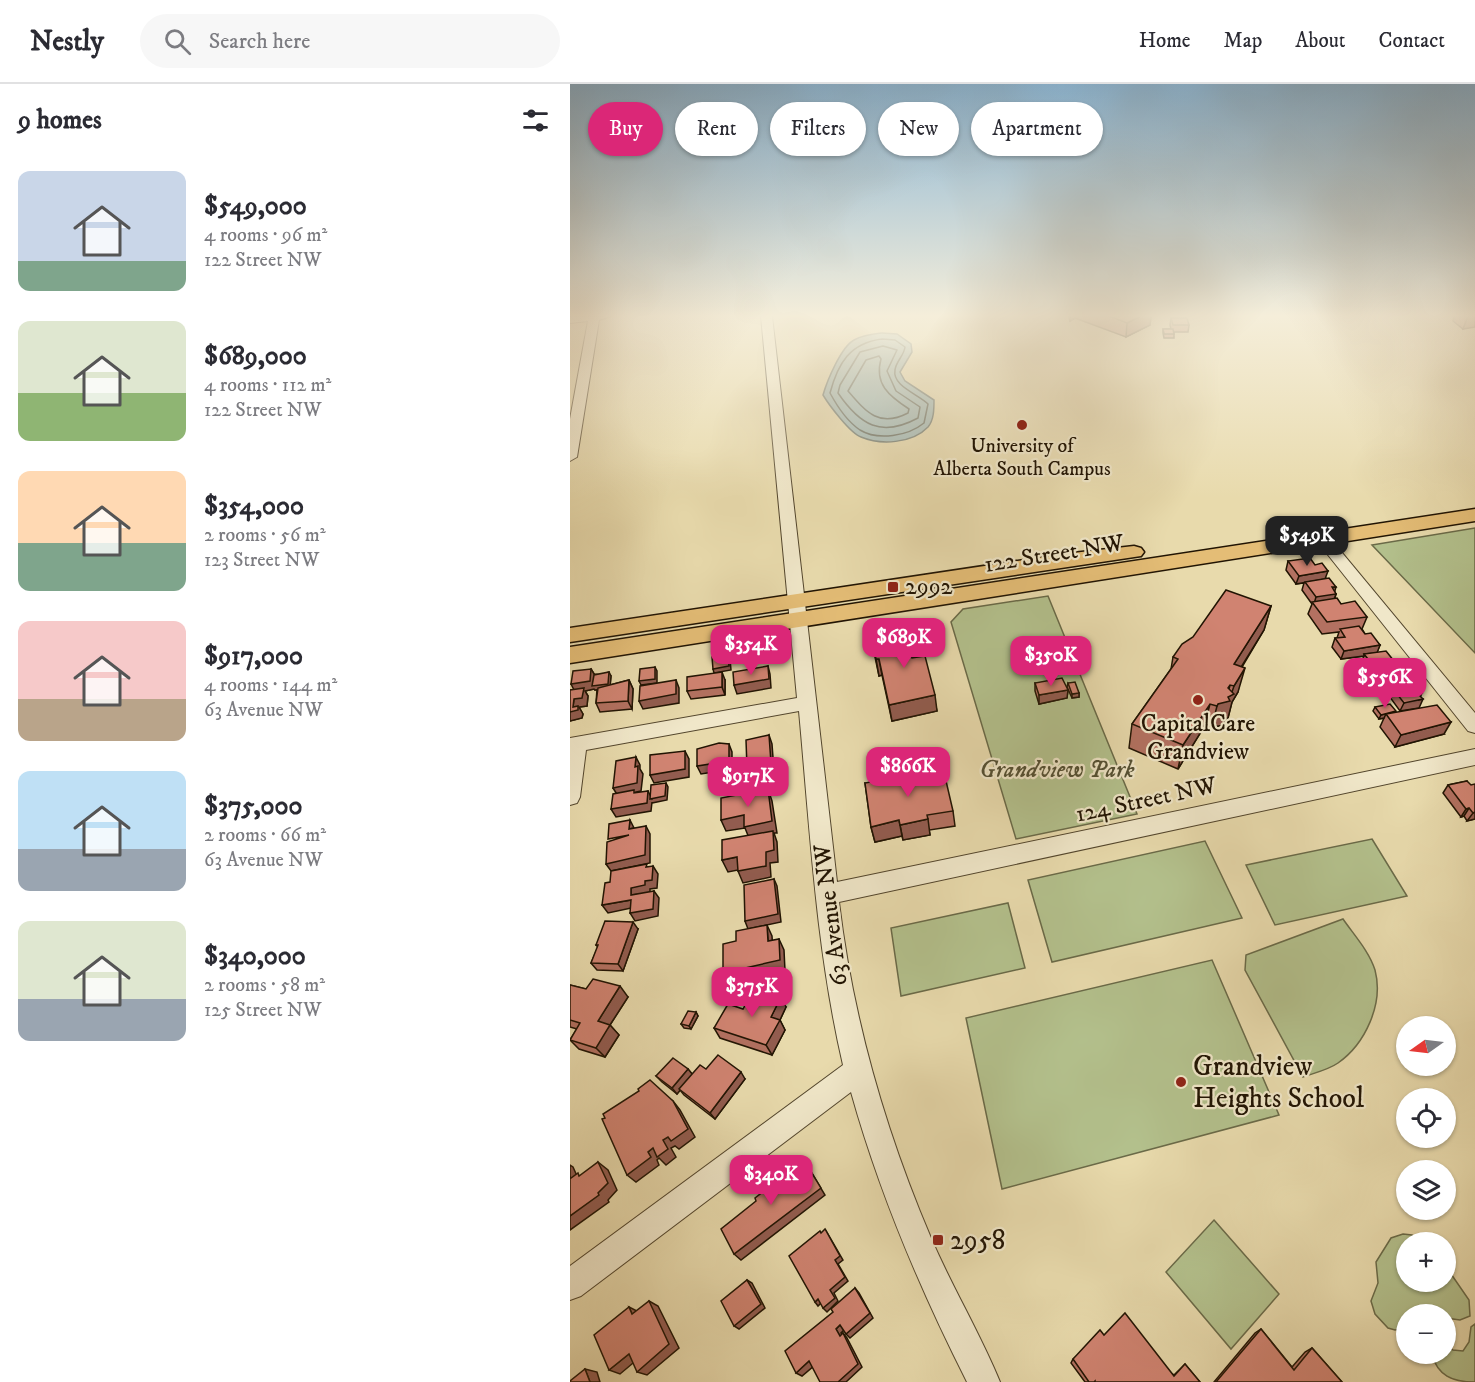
<!DOCTYPE html>
<meta charset="utf-8">
<style>
body{margin:0;font-family:"IM FELL DW Pica",serif;background:#f7f7f7;color:#2b2b33;height:100vh;display:flex;flex-direction:column;font-size:22px;white-space:nowrap}
*{box-sizing:border-box;margin:0}
p{font-size:20px;color:#7c7c81}
.icon{flex:none;width:33px;height:33px;fill:none;stroke:currentColor;stroke-width:2;stroke-linecap:round;stroke-linejoin:round}
.map{position:relative;flex:1;overflow:hidden}
.sheet{display:flex;flex-direction:column;background:#fff;width:570px}
.sheet>*{flex:none}
.guide{position:absolute;left:18px;top:18px;width:570px;height:54px;display:flex;gap:12px}
.needle{width:39px;rotate:256deg}
.tools{position:absolute;left:826px;top:932px;display:grid;gap:12px}
.tools a{display:grid;place-items:center;width:60px;height:60px;border-radius:50%;background:#fff;box-shadow:0 2px 4px #0004;font-size:30px}
.price{position:absolute;translate:-50% -51px;padding:0 14px;border-radius:12px;background:#db2777;color:#fff;font-size:20px;line-height:39px;filter:drop-shadow(0 2px 3px #0008)}
.price::after{content:'';position:absolute;left:50%;top:36px;width:18px;height:14px;margin-left:-9px;background:inherit;clip-path:polygon(0 0,100% 0,50% 100%)}
.price.active{background:#222;color:#fff}
ul{padding:0;list-style:none}
li{display:flex;align-items:center;gap:18px;height:150px;padding:0 18px}
li span{display:grid;place-items:center;flex:none;width:168px;height:120px;border-radius:12px;color:#555}
li>.icon{margin-inline-start:auto}
span .icon{width:72px;height:72px;fill:#fffc;stroke-width:1}
li b{font-size:26px}
h2{display:flex;justify-content:space-between;align-items:center;height:72px;padding:0 18px;font-size:26px}
.pill{padding:0 21px;border-radius:27px;background:#fff;box-shadow:0 2px 4px #0004;font-size:21px;line-height:54px}
.pill.active{background:#db2777;color:#fff}
header{display:flex;align-items:center;gap:36px;box-sizing:border-box;height:84px;padding:0 30px;background:#fff;border-bottom:2px solid #e1e1e2}
header strong{font-size:28px}
nav{display:flex;gap:33px;margin-inline-start:auto;font-size:21px}
.search{width:420px;height:54px;background:#f7f7f7;display:flex;align-items:center;gap:15px;box-sizing:border-box;padding:0 21px;border-radius:33px;color:#7c7c81;font-size:22px}
main{display:flex;flex:1;min-height:0}
.map>svg:first-child{display:block}
.green{fill:#b3c08c;stroke:#6a6a48;stroke-width:1.5}
.water{fill:#9db7b6;stroke:#6b766e;stroke-width:1.5}
.lines{fill:none;stroke-linecap:round;stroke-linejoin:round}
.shore{stroke:#5f665c;stroke-width:1.5}
.minor-casing{stroke:#53462d;stroke-width:2}
.major-casing{stroke:#211403;stroke-width:3}
.minor{fill:#f0e7c9;fill-rule:evenodd}
.major{fill:#e4bd76;fill-rule:evenodd}
.wall{fill:#b37161;stroke:#211403;stroke-width:1.5}
.shaded-wall{fill:#925c4f;stroke:#211403;stroke-width:1.5}
.building{fill:#d08371;stroke:#211403;stroke-width:1.5}
.poi-dot{fill:#8f2418;stroke:#f0e7c9;stroke-width:2}
.labels{text-anchor:middle;dominant-baseline:central;stroke-width:4.5;stroke-linejoin:round;paint-order:stroke}
.far-poi-label{font-size:20px;fill:#211403;stroke:#f0e7c9}
.street-label{font-size:24px;fill:#211403;stroke:#f0e7c9}
.poi-label{font-size:24px;fill:#211403;stroke:#f0e7c9;text-anchor:start}
.park-label{font-size:24px;font-style:italic;fill:#545033;stroke:#f0e7c9}
.near-poi-label{font-size:28px;fill:#211403;stroke:#f0e7c9;text-anchor:start}
</style>
<header>
<strong>Nestly</strong>
<div class="search"><svg class="icon" aria-label="search" viewBox="0 0 24 24"><circle cx="10" cy="10" r="6"/><path d="M15 15l6 6"/></svg>Search here</div>
<nav><a>Home</a><a>Map</a><a>About</a><a>Contact</a></nav>
</header>
<main>
<section class="sheet">
<h2>9 homes<svg class="icon" aria-label="filters" viewBox="0 0 24 24"><path d="M4 7h16M4 17h16"/><circle cx="9" cy="7" r="2"/><circle cx="15" cy="17" r="2"/></svg></h2>
<ul>
<li><span style="background:linear-gradient(#c9d6e8 75%,#7fa58c 0)"><svg class="icon" aria-label="home" viewBox="0 0 24 24"><path d="M3 11l9-7 9 7M6 9v11h12V9"/></svg></span><div><b>$549,000</b><p>4 rooms · 96 m²</p><p>122 Street NW</p></div></li>
<li><span style="background:linear-gradient(#dfe7d0 60%,#8fb573 0)"><svg class="icon" aria-label="home" viewBox="0 0 24 24"><path d="M3 11l9-7 9 7M6 9v11h12V9"/></svg></span><div><b>$689,000</b><p>4 rooms · 112 m²</p><p>122 Street NW</p></div></li>
<li><span style="background:linear-gradient(#ffd9b3 60%,#7fa58c 0)"><svg class="icon" aria-label="home" viewBox="0 0 24 24"><path d="M3 11l9-7 9 7M6 9v11h12V9"/></svg></span><div><b>$354,000</b><p>2 rooms · 56 m²</p><p>123 Street NW</p></div></li>
<li><span style="background:linear-gradient(#f6c9c9 65%,#b9a48a 0)"><svg class="icon" aria-label="home" viewBox="0 0 24 24"><path d="M3 11l9-7 9 7M6 9v11h12V9"/></svg></span><div><b>$917,000</b><p>4 rooms · 144 m²</p><p>63 Avenue NW</p></div></li>
<li><span style="background:linear-gradient(#bfe0f5 65%,#9aa5b1 0)"><svg class="icon" aria-label="home" viewBox="0 0 24 24"><path d="M3 11l9-7 9 7M6 9v11h12V9"/></svg></span><div><b>$375,000</b><p>2 rooms · 66 m²</p><p>63 Avenue NW</p></div></li>
<li><span style="background:linear-gradient(#dfe7d0 65%,#9aa5b1 0)"><svg class="icon" aria-label="home" viewBox="0 0 24 24"><path d="M3 11l9-7 9 7M6 9v11h12V9"/></svg></span><div><b>$340,000</b><p>2 rooms · 58 m²</p><p>125 Street NW</p></div></li>
</ul>
</section>
<div class="map">
<svg width="905" height="1298" viewBox="0 0 905 1298">
<rect width="100%" height="100%" fill="#e8daac"/>
<filter id="stains"><feTurbulence type="fractalNoise" baseFrequency=".00333" numOctaves="4"/><feColorMatrix values="0 0 0 0 .2 0 0 0 0 .09 0 0 0 0 .02 0 0 0 .5 -.17"/></filter>
<radialGradient id="worn" r=".72"><stop offset=".6" stop-color="#630" stop-opacity="0"/><stop offset="1" stop-color="#630" stop-opacity=".3"/></radialGradient>
<g class="green">
<path d="M905 444V569L802 461Z"/>
<path d="M478 512 567 730 446 755 381 538 393 525Z"/>
<path d="M802 755 837 812 705 841 676 781Z"/>
<path d="M635 757 672 834 482 878 458 796Z"/>
<path d="M438 819 455 884 331 912 321 844Z"/>
<path d="M773 835C784 851 799 867 805 886 814 920 795 960 768 979 758 986 744 989 733 993L675 886 676 871Z"/>
<path d="M642 876 709 1031 432 1105 396 934Z"/>
<path d="M644 1136 709 1210 661 1265 596 1188Z"/>
<path d="M833 1150 842 1151 852 1158H837V1197H876V1186L879 1187 899 1216 900 1232 890 1236 876 1234V1230H837V1244L825 1246 818 1244 805 1230 801 1217 808 1199 806 1178 821 1154Z"/>
<path d="M905 1240V1298C882 1298 868 1292 861 1269H876V1261L883 1266 893 1267 899 1258 901 1243Z"/>
</g>
<path class="water" d="M312 249 327 250 341 260 342 268 330 288 335 297 364 316C364 325 364 336 358 343 342 360 310 361 291 353 280 349 259 321 253 311 257 297 271 263 284 256 293 251 303 250 312 249Z"/>
<g class="lines">
<g class="shore">
<path d="M312 255 325 256 335 263C334 272 326 277 325 286 322 302 348 310 358 320L354 339C338 352 308 357 290 346 278 338 267 322 260 309 268 279 280 259 312 255Z"/>
<path d="M313 262 327 266 317 287 326 307 350 323 348 334C311 354 290 341 268 309L270 301 290 268Z"/>
<path d="M309 272 311 275C304 300 319 312 339 325L338 329C309 344 296 328 278 307L296 276Z"/>
</g>
<g class="minor-casing">
<g id="minor">
<path d="M41 232 29 236 7 373 0 377V335L18 237 0 239V233Z"/>
<path d="M191 232H202L267 798 905 665V681L269 818C283 935 315 1046 361 1154 382 1203 410 1249 430 1298H397C350 1205 309 1108 281 1008L11 1212 0 1216V1182L273 981C246 865 240 746 229 627L16 666 10 713 7 719 0 721V654L227 614Z"/>
<path d="M744 439 749 441 905 629V649L898 647 739 447 736 444Z"/>
</g>
</g>
<g class="major-casing">
<g id="major">
<path d="M905 425V437L0 579V563Z"/>
<path d="M564 462 571 464 574 468 571 472 0 558V544L494 470Z"/>
</g>
</g>
<use href="#minor" class="minor"/>
<use href="#major" class="major"/>
</g>
<g class="wall">
<path d="M499 232H581L580 241 556 253 505 234 500 237Z"/>
<path d="M884 232H905L893 245 883 237Z"/>
<path d="M601 234 619 241 618 248H604V254H594L593 249V245H601L600 241Z"/>
<path d="M718 477 756 494 766 510 765 514 771 520 797 533 792 545 795 550 810 561 807 568 832 587 802 600 795 589 796 586 791 578 794 572 771 575 762 563 765 554H767L769 548 752 550 738 530 742 520 732 506 734 499 726 500 716 486Z"/>
<path d="M701 522 694 546 672 583 668 608 662 618 658 634 656 635 654 641 643 643 641 646 634 643 608 685 559 664 562 640 601 585 603 573Z"/>
<path d="M302 559 354 572 367 627 322 637 312 591 309 592Z"/>
<path d="M21 585 24 590 41 592 40 601 59 596 63 605 62 625 30 628 26 619 27 605 25 606 24 605 15 607 18 612 17 622 9 623 13 630 12 634 0 637V606H4Z"/>
<path d="M155 596V611L121 615 117 607Z"/>
<path d="M817 597 843 603 852 609 850 612 830 627 814 605Z"/>
<path d="M465 599 498 606 497 614 469 620 465 607Z"/>
<path d="M498 599 509 609V613L502 614 497 603Z"/>
<path d="M805 623 825 628 874 650 825 663 810 643 814 634 809 635 803 627Z"/>
<path d="M897 697 905 735 897 737 894 732 891 733 873 709 878 701Z"/>
<path d="M295 699 383 727 385 742 359 746 360 751 333 756 332 752 305 758 301 743Z"/>
<path d="M68 845 53 887 27 886 21 879 28 863 26 861Z"/>
<path d="M0 901 16 905 58 913 40 941 49 951 35 973 9 965 0 956 7 945 0 943Z"/>
<path d="M216 923 210 936 215 946 202 971 150 954 144 944 173 925Z"/>
<path d="M126 928 128 932 121 945 114 944 111 940Z"/>
<path d="M118 985 122 990 136 985 175 995 145 1035 114 1011 110 1006 107 1010 92 998 86 992Z"/>
<path d="M691 1245 722 1283 735 1268 742 1264 772 1298H644L685 1249Z"/>
<path d="M534 1251 604 1291 615 1280 630 1298H515L501 1279 503 1275Z"/>
</g>
<g class="shaded-wall">
<path d="M500 232H505V234L500 237Z"/>
<path d="M571 232H581L580 241 556 253 557 239Z"/>
<path d="M898 232H905V243L893 245Z"/>
<path d="M758 487 755 495 726 500 729 492Z"/>
<path d="M762 503H766L764 510H766L763 518 744 520 746 513Z"/>
<path d="M701 522 694 546 660 601 656 618 658 613 661 611 664 602 675 584 668 608 662 618 658 634 656 635 654 641 643 643 641 646 647 622 664 580Z"/>
<path d="M810 561 807 569 794 570V572L771 575 774 567Z"/>
<path d="M353 567 355 583 343 585 341 569Z"/>
<path d="M158 571 160 575 161 586 144 589 143 585Z"/>
<path d="M306 575H309L312 591 309 592Z"/>
<path d="M198 582 200 590 201 604 167 610 164 601Z"/>
<path d="M85 583 87 587V599L71 601 69 597Z"/>
<path d="M21 585 26 593 39 588 41 592 40 604 25 606 24 605 15 607 18 612 17 622 9 623 13 630 12 634 0 637V628L3 623 5 608 1 600Z"/>
<path d="M832 587 828 595 802 600 806 591Z"/>
<path d="M152 588 155 596V611L152 603Z"/>
<path d="M59 596 63 605 62 625 58 617Z"/>
<path d="M106 596 109 604V619L73 625 69 617Z"/>
<path d="M498 606 497 614 469 620V611Z"/>
<path d="M509 609V613L502 614V610Z"/>
<path d="M852 609 849 616 853 615 849 624 830 627 834 619 848 610Z"/>
<path d="M365 611 367 627 322 637 319 621Z"/>
<path d="M640 620 634 643 608 685 613 661Z"/>
<path d="M826 627 816 630 814 634 809 635 811 631Z"/>
<path d="M881 638 874 650 825 663 831 651Z"/>
<path d="M199 651 202 660 204 687 180 692 177 684Z"/>
<path d="M159 660 162 668V685L131 690 127 682Z"/>
<path d="M115 667 119 675V693L84 699 80 691Z"/>
<path d="M66 673 70 681V685L73 690 71 707 66 708 69 714 48 712 43 704 65 683Z"/>
<path d="M164 683 166 687V700L150 703 148 699Z"/>
<path d="M96 699 98 703 97 716 82 719V718L81 727 46 733 41 725 78 707 82 715Z"/>
<path d="M198 705 202 717 207 749H204L207 758 208 778 200 779 201 793 173 799 168 787 179 754 175 744 156 747 151 736Z"/>
<path d="M899 724 894 732 891 733 896 725Z"/>
<path d="M905 728V735L897 737 903 729Z"/>
<path d="M358 735 360 751 333 756 330 741Z"/>
<path d="M60 736 64 744 59 745Z"/>
<path d="M329 736 332 752 305 758 301 743Z"/>
<path d="M76 742 80 750V779L41 787 36 780Z"/>
<path d="M167 773 173 785 158 788 152 776Z"/>
<path d="M83 782 88 790 87 804 80 805V809L61 811V804L75 797Z"/>
<path d="M204 795 207 802 211 838 178 845 175 837Z"/>
<path d="M84 807 89 814 88 832 65 837 60 829Z"/>
<path d="M61 816 66 823 38 829 32 821Z"/>
<path d="M63 838 68 845 53 887 48 880Z"/>
<path d="M197 841 202 852 203 868 198 857Z"/>
<path d="M209 855 214 866 215 887 159 899 153 889Z"/>
<path d="M50 902 58 913 38 944 40 941 49 951 35 973 26 964 28 937Z"/>
<path d="M211 913 216 923 210 936 215 946 202 971 196 961 201 933Z"/>
<path d="M126 928 128 932 121 945 119 942Z"/>
<path d="M118 985 123 991 107 1010 102 1004Z"/>
<path d="M171 988 175 995 145 1035 140 1029Z"/>
<path d="M103 1017 110 1026 125 1053 109 1065 105 1062 101 1064 106 1073 96 1081 89 1074 87 1076 89 1081 66 1098 57 1091 78 1068 93 1056Z"/>
<path d="M234 1076 255 1111 171 1176 164 1170Z"/>
<path d="M28 1078 38 1086 47 1106 38 1116 39 1118 0 1146V1132L28 1109Z"/>
<path d="M0 1081 3 1083 11 1101 0 1093Z"/>
<path d="M255 1145 273 1176 268 1180 278 1197 264 1209 268 1217 257 1228 253 1224 260 1206 265 1176Z"/>
<path d="M177 1196 182 1199 195 1224 169 1245 164 1242Z"/>
<path d="M285 1204 289 1209 303 1234 280 1254 276 1250Z"/>
<path d="M248 1215 252 1218 248 1222 245 1218Z"/>
<path d="M79 1217 88 1222 109 1264 77 1291 67 1288Z"/>
<path d="M59 1223 69 1228 62 1230Z"/>
<path d="M270 1241 275 1245 271 1249 275 1256 270 1252 266 1245Z"/>
<path d="M273 1249 277 1254 292 1283 276 1298H268Z"/>
<path d="M59 1270 69 1274 50 1290 39 1286Z"/>
<path d="M239 1277 245 1281 232 1292 226 1289Z"/>
<path d="M15 1285 27 1288 30 1298H20Z"/>
</g>
<g class="building">
<path d="M539 232H571L557 239Z"/>
<path d="M601 234H617L619 241H603Z"/>
<path d="M593 245H603L604 250H594Z"/>
<path d="M740 474 745 481 752 479 758 487 729 492 718 477Z"/>
<path d="M759 494 766 503H762L766 510 746 513 735 498Z"/>
<path d="M656 506 701 522 664 580 675 584 664 602 660 601 658 604 664 610 658 613 660 617 648 620 647 622 640 620 613 661 562 640 608 575 603 573 612 560 623 553Z"/>
<path d="M767 514 771 520 785 517 797 533 757 538 742 518Z"/>
<path d="M789 542 795 550 801 549 810 561 774 567 765 554 775 553 770 545Z"/>
<path d="M348 550 353 567 341 569 342 574 355 572 365 611 319 621 309 575H306L302 559Z"/>
<path d="M816 567 832 587 806 591 798 581 802 580 794 570Z"/>
<path d="M158 571 159 582 143 585 142 573Z"/>
<path d="M198 582 199 595 164 601 163 588Z"/>
<path d="M85 583V595L69 597 70 585Z"/>
<path d="M21 585 20 597 1 600 3 587Z"/>
<path d="M39 588 38 600 22 602 24 591Z"/>
<path d="M152 588V603L117 607V593Z"/>
<path d="M836 593 843 603H847L852 609 848 610 853 615 834 619 817 597Z"/>
<path d="M492 594 498 606 469 611 465 599Z"/>
<path d="M59 596 58 617 26 619 28 604Z"/>
<path d="M106 596V610L69 617 70 602Z"/>
<path d="M505 598 509 609 502 610 498 599Z"/>
<path d="M14 604 12 614 4 615 3 623 8 622V626L0 628V606Z"/>
<path d="M820 620 826 627 811 631 805 623Z"/>
<path d="M867 621 881 638 831 651 816 630Z"/>
<path d="M199 651 201 679 177 684 176 656Z"/>
<path d="M149 659 159 660V677L127 682V665Z"/>
<path d="M115 667V685L80 691V671Z"/>
<path d="M66 673 65 683 68 682 67 699 43 704 46 677Z"/>
<path d="M164 683V696L148 699V686Z"/>
<path d="M373 684 383 727 357 731 358 735 330 741 329 736 301 743 295 699Z"/>
<path d="M897 697 901 701 905 700V728L903 729 899 724 896 725 878 701Z"/>
<path d="M96 699 95 712 80 715 81 701Z"/>
<path d="M198 705 202 737 174 743V731L151 736V714Z"/>
<path d="M64 706V709L78 707 77 719 41 725 43 710Z"/>
<path d="M60 736 59 745 76 742 75 771 36 780 37 758 59 751 38 755 39 740Z"/>
<path d="M203 747 204 766 196 768V782L168 787 167 773 152 776V756Z"/>
<path d="M77 780 76 783 83 782 82 796 75 797V801L61 804V811L84 807 83 825 60 829 61 816 32 821 35 799 40 798 41 787Z"/>
<path d="M204 795 208 830 175 837 174 801Z"/>
<path d="M35 837 63 838 48 880 21 879 28 861H26Z"/>
<path d="M197 841 198 857 209 855 210 876 153 889V860L166 857V847Z"/>
<path d="M23 895 50 902 28 937 40 941 26 964 0 956 10 939 0 936V901L16 905Z"/>
<path d="M184 905 211 913 201 933 210 936 196 961 144 944 158 920 173 925Z"/>
<path d="M118 927 126 928 119 942 111 940Z"/>
<path d="M148 971 171 988 140 1029 109 1005 130 981 136 985Z"/>
<path d="M103 974 118 985 102 1004 86 992Z"/>
<path d="M80 996 103 1017 118 1045 101 1057 98 1053 93 1056 98 1065 87 1073 83 1064 78 1068 81 1073 57 1091 32 1035 35 1034 33 1030 69 1007 68 1005Z"/>
<path d="M234 1076 251 1104 164 1170 151 1145 186 1117 185 1114Z"/>
<path d="M28 1078 38 1099 28 1109 29 1111 0 1132V1093L1 1094 8 1089 9 1092Z"/>
<path d="M255 1145 270 1172 265 1176 275 1193 260 1206 265 1214 253 1224 248 1215 245 1218 219 1172 250 1147 251 1149Z"/>
<path d="M177 1196 191 1220 164 1242 151 1217Z"/>
<path d="M285 1204 300 1229 276 1250 270 1241 266 1245 270 1252 273 1249 288 1280 268 1298H250L239 1277 226 1289 215 1267 263 1228 261 1225Z"/>
<path d="M79 1217 99 1260 67 1288 59 1270 39 1286 24 1251 59 1223 62 1230Z"/>
<path d="M555 1229 604 1292 615 1280 630 1298H525V1297L524 1298H519L503 1275 530 1246 534 1251Z"/>
<path d="M691 1245 724 1286 742 1264 772 1298H646Z"/>
<path d="M15 1285 20 1298H0V1297Z"/>
</g>
<linearGradient id="sky" x2="0" y2="1"><stop stop-color="#8ab5d4"/><stop offset="0.56" stop-color="#f5eeda"/><stop offset="1" stop-color="#f5eeda" stop-opacity="0"/></linearGradient>
<rect width="905" height="414" fill="url(#sky)"/>
<g class="poi-dot">
<circle cx="452" cy="341" r="6"/>
<rect x="317" y="497" width="12" height="12" rx="3"/>
<circle cx="628" cy="616" r="6"/>
<circle cx="611" cy="998" r="6"/>
<rect x="362" y="1150" width="12" height="12" rx="3"/>
</g>
<g class="labels">
<g class="far-poi-label">
<text x="452" y="362">University of<tspan x="452" dy="23">Alberta South Campus</tspan></text>
</g>
<g class="street-label">
<text transform="translate(484 470) rotate(-9)">122 Street NW</text>
<text transform="translate(576 716) rotate(-12)">124 Street NW</text>
<text transform="translate(261 831) rotate(-97)">63 Avenue NW</text>
</g>
<g class="poi-label">
<text x="335" y="503">2992</text>
<text x="628" y="640" text-anchor="middle">CapitalCare<tspan x="628" dy="28">Grandview</tspan></text>
</g>
<g class="park-label">
<text x="487" y="686">Grandview Park</text>
</g>
<g class="near-poi-label">
<text x="623" y="982">Grandview<tspan x="623" dy="32">Heights School</tspan></text>
<text x="380" y="1156">2958</text>
</g>
</g>
<rect width="100%" height="100%" filter="url(#stains)"/>
<rect width="100%" height="100%" fill="url(#worn)"/>
</svg>
<div class="tools">
<a><svg class="needle" viewBox="-14 -14 28 28"><path d="M0-13l5 13h-10z" fill="#e53935"/><path d="M0 13l5-13h-10z" fill="#7c7c81"/></svg></a>
<a><svg class="icon" aria-label="locate" viewBox="0 0 24 24"><circle cx="12" cy="12" r="6"/><path d="M12 2v4M12 18v4M2 12h4M18 12h4"/></svg></a>
<a><svg class="icon" aria-label="layers" viewBox="0 0 24 24"><path d="M12 4l9 5-9 5-9-5zM3 14l9 5 9-5"/></svg></a>
<a>+</a>
<a>−</a>
</div>
<b class="price active" style="left:737px;top:483px">$549K</b>
<b class="price" style="left:334px;top:585px">$689K</b>
<b class="price" style="left:181px;top:592px">$354K</b>
<b class="price" style="left:481px;top:603px">$350K</b>
<b class="price" style="left:815px;top:625px">$556K</b>
<b class="price" style="left:338px;top:714px">$866K</b>
<b class="price" style="left:178px;top:724px">$917K</b>
<b class="price" style="left:182px;top:934px">$375K</b>
<b class="price" style="left:201px;top:1122px">$340K</b>
<div class="guide">
<a class="pill active">Buy</a>
<a class="pill">Rent</a>
<a class="pill">Filters</a>
<a class="pill">New</a>
<a class="pill">Apartment</a>
</div>
</div>
</main>
